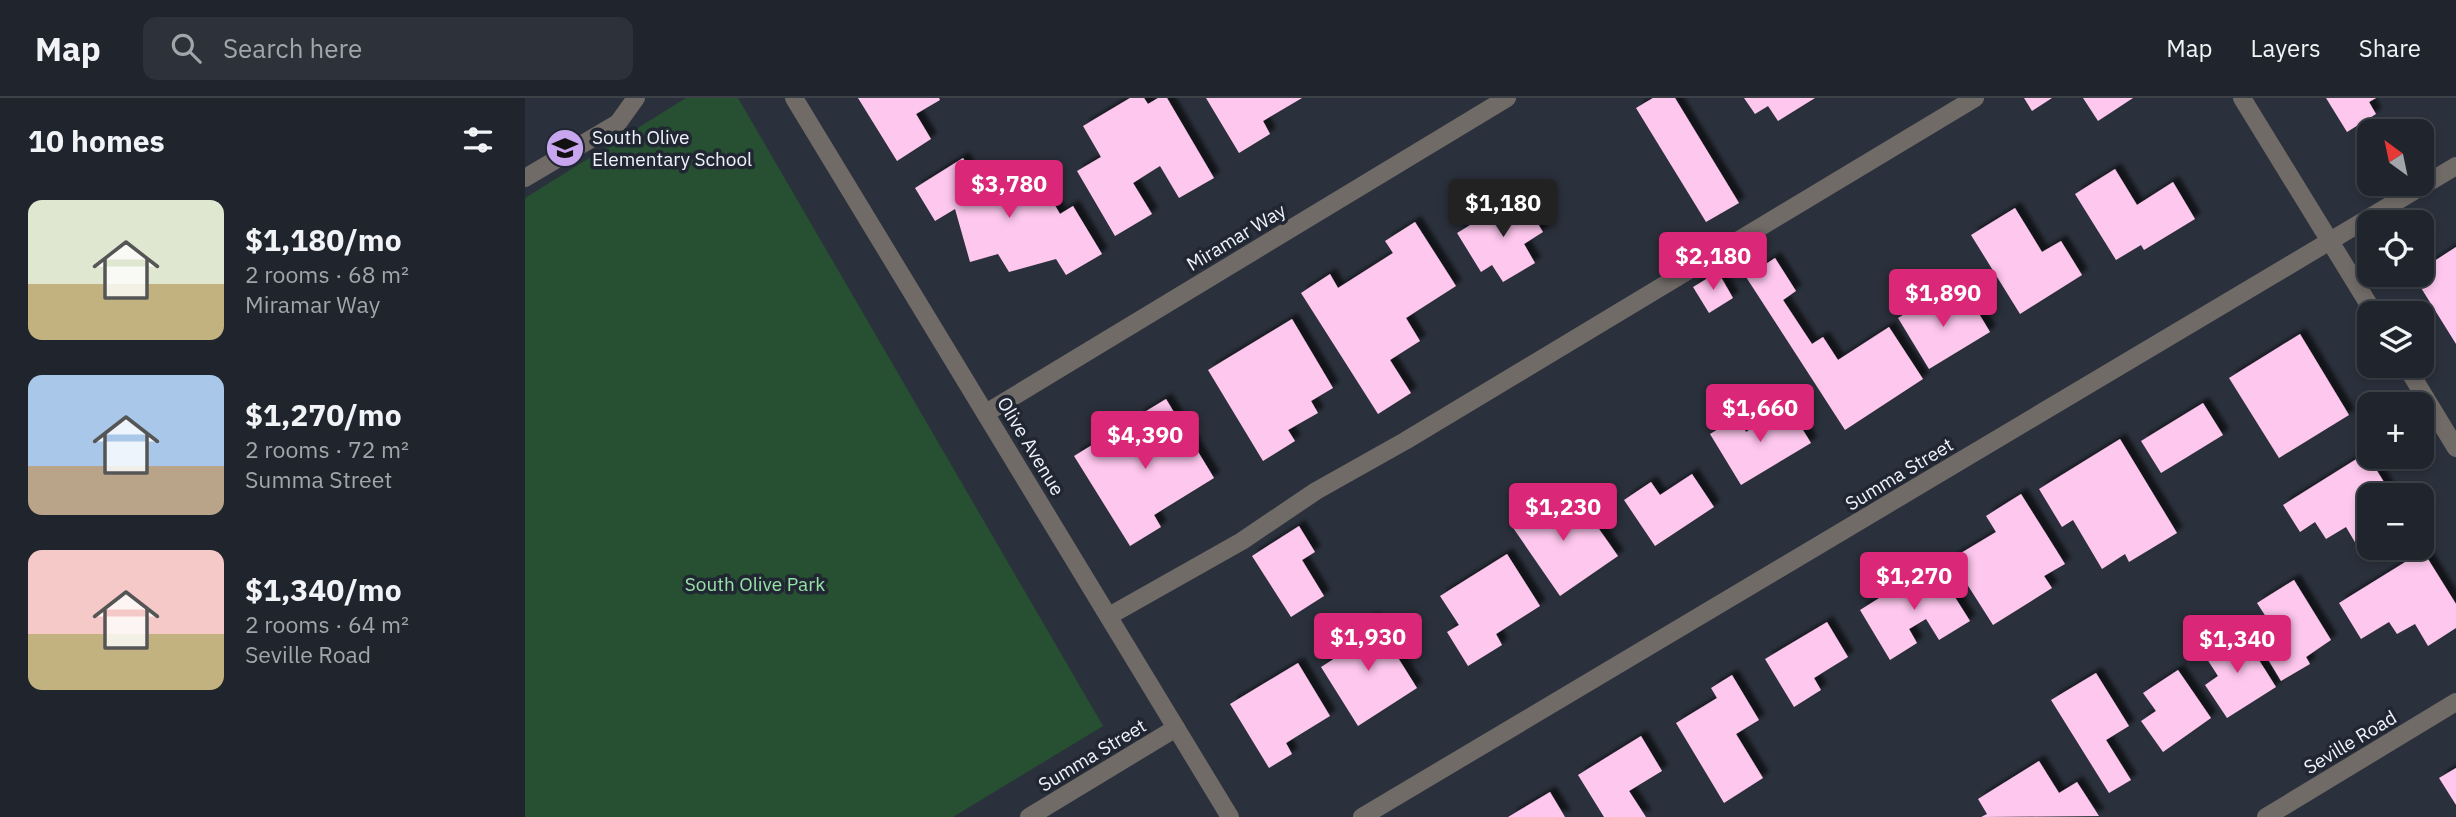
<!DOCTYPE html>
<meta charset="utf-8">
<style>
body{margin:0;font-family:"IBM Plex Sans",sans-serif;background:#2d3139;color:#f1f3f6;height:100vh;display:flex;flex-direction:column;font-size:26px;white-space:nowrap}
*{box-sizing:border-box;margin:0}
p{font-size:23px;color:#a2a5aa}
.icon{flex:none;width:38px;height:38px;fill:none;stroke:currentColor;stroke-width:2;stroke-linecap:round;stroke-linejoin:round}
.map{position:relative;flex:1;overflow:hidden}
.panel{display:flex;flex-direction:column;background:#20252d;width:525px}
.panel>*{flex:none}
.needle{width:46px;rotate:327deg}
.buttons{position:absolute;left:1832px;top:21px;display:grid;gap:14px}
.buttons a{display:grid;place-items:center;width:77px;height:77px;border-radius:14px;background:#20252d;box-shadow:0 4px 10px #0003,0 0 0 2px #3d4249;font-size:35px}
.price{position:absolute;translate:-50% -60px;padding:0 16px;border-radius:7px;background:#db2777;color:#fff;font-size:23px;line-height:46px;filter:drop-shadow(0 2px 4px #0008)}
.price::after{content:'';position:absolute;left:50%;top:42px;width:21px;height:16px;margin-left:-10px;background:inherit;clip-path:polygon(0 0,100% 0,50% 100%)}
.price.selected{background:#222;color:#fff}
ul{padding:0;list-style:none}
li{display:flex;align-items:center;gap:21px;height:175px;padding:0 28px}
li span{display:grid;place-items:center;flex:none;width:196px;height:140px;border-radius:14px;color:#555}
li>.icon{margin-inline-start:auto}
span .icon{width:84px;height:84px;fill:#fffc;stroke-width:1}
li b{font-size:30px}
h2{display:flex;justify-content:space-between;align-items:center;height:84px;padding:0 28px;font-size:30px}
header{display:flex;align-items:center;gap:42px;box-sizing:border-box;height:98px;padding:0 35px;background:#20252d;border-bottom:2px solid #3d4249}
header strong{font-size:33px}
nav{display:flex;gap:38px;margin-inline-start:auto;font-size:24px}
.search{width:490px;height:63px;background:#2d3139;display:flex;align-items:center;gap:18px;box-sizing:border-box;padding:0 24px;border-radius:14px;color:#a2a5aa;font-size:26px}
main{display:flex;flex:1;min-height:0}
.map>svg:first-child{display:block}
.green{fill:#265031}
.building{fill:#fec7ee;filter:url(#shadow)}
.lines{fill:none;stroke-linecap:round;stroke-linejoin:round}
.minor{stroke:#716b67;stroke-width:18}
.labels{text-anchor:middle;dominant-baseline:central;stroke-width:7;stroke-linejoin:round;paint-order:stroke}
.poi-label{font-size:19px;fill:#eff3fb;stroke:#212732;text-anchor:start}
.street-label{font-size:19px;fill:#eff3fb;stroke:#212732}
.park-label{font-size:19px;fill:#97e1a7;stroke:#212732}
</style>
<header>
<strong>Map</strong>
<div class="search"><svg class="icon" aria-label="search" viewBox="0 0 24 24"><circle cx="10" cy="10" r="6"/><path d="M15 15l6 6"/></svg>Search here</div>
<nav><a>Map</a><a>Layers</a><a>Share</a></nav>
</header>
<main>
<section class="panel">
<h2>10 homes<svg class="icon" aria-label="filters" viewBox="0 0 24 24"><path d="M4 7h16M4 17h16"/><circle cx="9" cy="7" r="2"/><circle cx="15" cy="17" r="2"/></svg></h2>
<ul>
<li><span style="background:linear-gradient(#dfe7d0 60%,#c2b280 0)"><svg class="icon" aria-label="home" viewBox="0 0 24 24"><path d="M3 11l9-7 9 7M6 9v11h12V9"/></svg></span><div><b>$1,180/mo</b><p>2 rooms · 68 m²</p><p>Miramar Way</p></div></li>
<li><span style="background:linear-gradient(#a9c7e8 65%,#b9a48a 0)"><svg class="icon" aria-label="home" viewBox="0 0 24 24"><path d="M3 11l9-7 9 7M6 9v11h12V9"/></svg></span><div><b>$1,270/mo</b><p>2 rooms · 72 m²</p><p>Summa Street</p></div></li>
<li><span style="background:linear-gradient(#f6c9c9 60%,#c2b280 0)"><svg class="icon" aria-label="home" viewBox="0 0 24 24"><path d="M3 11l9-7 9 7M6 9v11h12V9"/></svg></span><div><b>$1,340/mo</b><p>2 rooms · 64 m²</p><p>Seville Road</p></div></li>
</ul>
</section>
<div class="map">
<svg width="1931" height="719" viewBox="0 0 1931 719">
<defs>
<filter id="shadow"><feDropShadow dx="6" dy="-6" stdDeviation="2" flood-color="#0009"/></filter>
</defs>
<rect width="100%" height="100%" fill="#2b313c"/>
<path class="green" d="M161 0H213L578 628 428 719H0V100Z"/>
<g class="building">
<path d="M333 0H414L415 2 391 16 406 41 372 63Z"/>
<path d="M605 0H619L623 6 633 0H642L689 80 654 100 635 68 608 85 627 116 590 138 552 73 576 59 558 28Z"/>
<path d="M681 0H777L738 23 745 36 714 55Z"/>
<path d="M1128 0H1150L1214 105 1181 124 1111 10Z"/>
<path d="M1219 0H1290L1253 23 1243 8 1230 16Z"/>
<path d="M1499 0H1527L1507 13Z"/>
<path d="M1558 0H1608L1573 23Z"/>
<path d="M1801 0H1851L1844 4 1851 16 1822 34Z"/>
<path d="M438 60 460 96 500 71 518 99 524 97 535 116 548 108 577 156 541 177 531 161 484 174 473 156 445 164 430 111 410 123 390 90Z"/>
<path d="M1590 71 1612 107 1648 84 1670 121 1619 152 1616 147 1591 162 1550 96Z"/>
<path d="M995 97 1018 134 999 146 1010 165 978 184 967 167 956 174 932 135Z"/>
<path d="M1490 110 1517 154 1536 143 1557 177 1495 216 1446 137Z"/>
<path d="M890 124 931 188 881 220 895 243 865 262 886 295 853 316 776 195 805 176 813 190 868 155 860 143Z"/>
<path d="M1931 149V246L1888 177H1897V171Z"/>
<path d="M1250 160 1271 193 1258 202 1287 246 1298 239 1313 262 1364 229 1398 281 1320 332 1221 179Z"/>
<path d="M1193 174 1208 200 1184 215 1168 189Z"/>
<path d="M1407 199 1418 216 1444 199 1465 234 1404 271 1373 220Z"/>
<path d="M767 221 808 290 786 303 793 315 763 332 770 343 738 363 683 272Z"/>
<path d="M1775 236 1824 317 1754 360 1704 280Z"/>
<path d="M641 301 689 380 629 417 636 429 605 448 549 358 577 341 581 346 616 324 613 318Z"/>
<path d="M1678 305 1698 337 1636 375 1616 343Z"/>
<path d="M1263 308 1286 345 1216 387 1185 336 1213 319 1221 334Z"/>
<path d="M1595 341 1652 435 1604 464 1600 456 1577 471 1548 422 1537 429 1514 391Z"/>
<path d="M1841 355 1867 397H1844V444L1834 451 1821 429 1801 441 1790 424 1775 434 1758 407Z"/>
<path d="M1167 376 1189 409 1130 448 1099 402 1126 384 1135 397Z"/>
<path d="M1496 396 1540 466 1519 478 1527 490 1468 527 1426 461 1471 434 1461 418Z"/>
<path d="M1023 397 1036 417 1055 404 1093 458 1035 498 984 424Z"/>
<path d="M774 428 790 454 777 462 799 498 766 519 727 458Z"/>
<path d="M1898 453 1931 506V530L1903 548 1890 526 1872 536 1864 524 1836 541 1814 505Z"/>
<path d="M982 456 1015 508 971 536 977 547 943 568 922 534 934 527 915 498Z"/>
<path d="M1409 466 1445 523 1414 542 1401 521 1384 531 1392 545 1365 562 1335 512Z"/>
<path d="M1769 482 1806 542 1781 559 1785 566 1756 583 1738 553 1756 542 1732 505Z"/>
<path d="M848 520 892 590 833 628 796 569 818 555 810 544Z"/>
<path d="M1302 524 1323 559 1289 580 1296 592 1269 609 1240 561Z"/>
<path d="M1715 532 1751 589 1702 620 1680 587 1693 578 1678 555Z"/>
<path d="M773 565 805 618 761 645 767 656 744 670 705 606Z"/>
<path d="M1653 572 1686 620 1638 654 1616 623 1631 613 1618 595Z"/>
<path d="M1571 575 1604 628 1581 642 1606 682 1584 695 1526 602Z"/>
<path d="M1207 577 1234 622 1211 636 1238 680 1199 705 1151 625 1192 600 1186 590Z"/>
<path d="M1116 638 1137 673 1104 693 1121 719H1079L1053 677Z"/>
<path d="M1514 663 1534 695 1552 684 1574 718 1456 719 1462 716 1453 701Z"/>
<path d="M1931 670V707L1914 680Z"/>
<path d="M1025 694 1040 719H983Z"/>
</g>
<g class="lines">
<g class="minor">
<path d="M269 0 705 719"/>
<path d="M1717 0 1849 215"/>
<path d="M0 80 93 25 111 0"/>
<path d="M1881 268 1931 350"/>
<path d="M461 315 982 0"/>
<path d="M584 518 717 443 791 393 880 343 1450 0"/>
<path d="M504 719 651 630"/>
<path d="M837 719 1931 68"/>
<path d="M1741 719 1931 604"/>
</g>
</g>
<defs>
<g id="school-disc" transform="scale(2.0125)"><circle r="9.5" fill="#c7a6ef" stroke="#212732"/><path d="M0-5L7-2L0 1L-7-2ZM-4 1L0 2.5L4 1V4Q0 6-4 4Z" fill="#111"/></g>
</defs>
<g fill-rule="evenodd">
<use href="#school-disc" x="40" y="50"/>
</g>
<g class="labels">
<g class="poi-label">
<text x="67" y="39">South Olive<tspan x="67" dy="22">Elementary School</tspan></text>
</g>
<g class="street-label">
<text transform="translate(711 139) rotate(-31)">Miramar Way</text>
<text transform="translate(506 348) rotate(59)">Olive Avenue</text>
<text transform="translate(1374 376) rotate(-31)">Summa Street</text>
<text transform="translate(1825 644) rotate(-31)">Seville Road</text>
<text transform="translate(567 657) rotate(-31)">Summa Street</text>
</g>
<g class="park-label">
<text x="230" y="486">South Olive Park</text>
</g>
</g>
</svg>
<div class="buttons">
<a><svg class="needle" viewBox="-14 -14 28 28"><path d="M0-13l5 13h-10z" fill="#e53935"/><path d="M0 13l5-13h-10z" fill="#a2a5aa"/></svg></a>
<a><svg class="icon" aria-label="locate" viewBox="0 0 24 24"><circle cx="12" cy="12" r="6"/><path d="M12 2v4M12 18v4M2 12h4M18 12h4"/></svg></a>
<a><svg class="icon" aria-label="layers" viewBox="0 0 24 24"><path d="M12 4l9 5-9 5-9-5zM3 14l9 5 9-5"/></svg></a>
<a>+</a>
<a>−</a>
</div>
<b class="price" style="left:484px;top:122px">$3,780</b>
<b class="price selected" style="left:978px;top:141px">$1,180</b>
<b class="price" style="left:1188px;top:194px">$2,180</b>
<b class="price" style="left:1418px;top:231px">$1,890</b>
<b class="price" style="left:1235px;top:346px">$1,660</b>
<b class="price" style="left:620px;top:373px">$4,390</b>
<b class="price" style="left:1038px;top:445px">$1,230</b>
<b class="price" style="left:1389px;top:514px">$1,270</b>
<b class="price" style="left:843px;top:575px">$1,930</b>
<b class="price" style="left:1712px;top:577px">$1,340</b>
</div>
</main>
